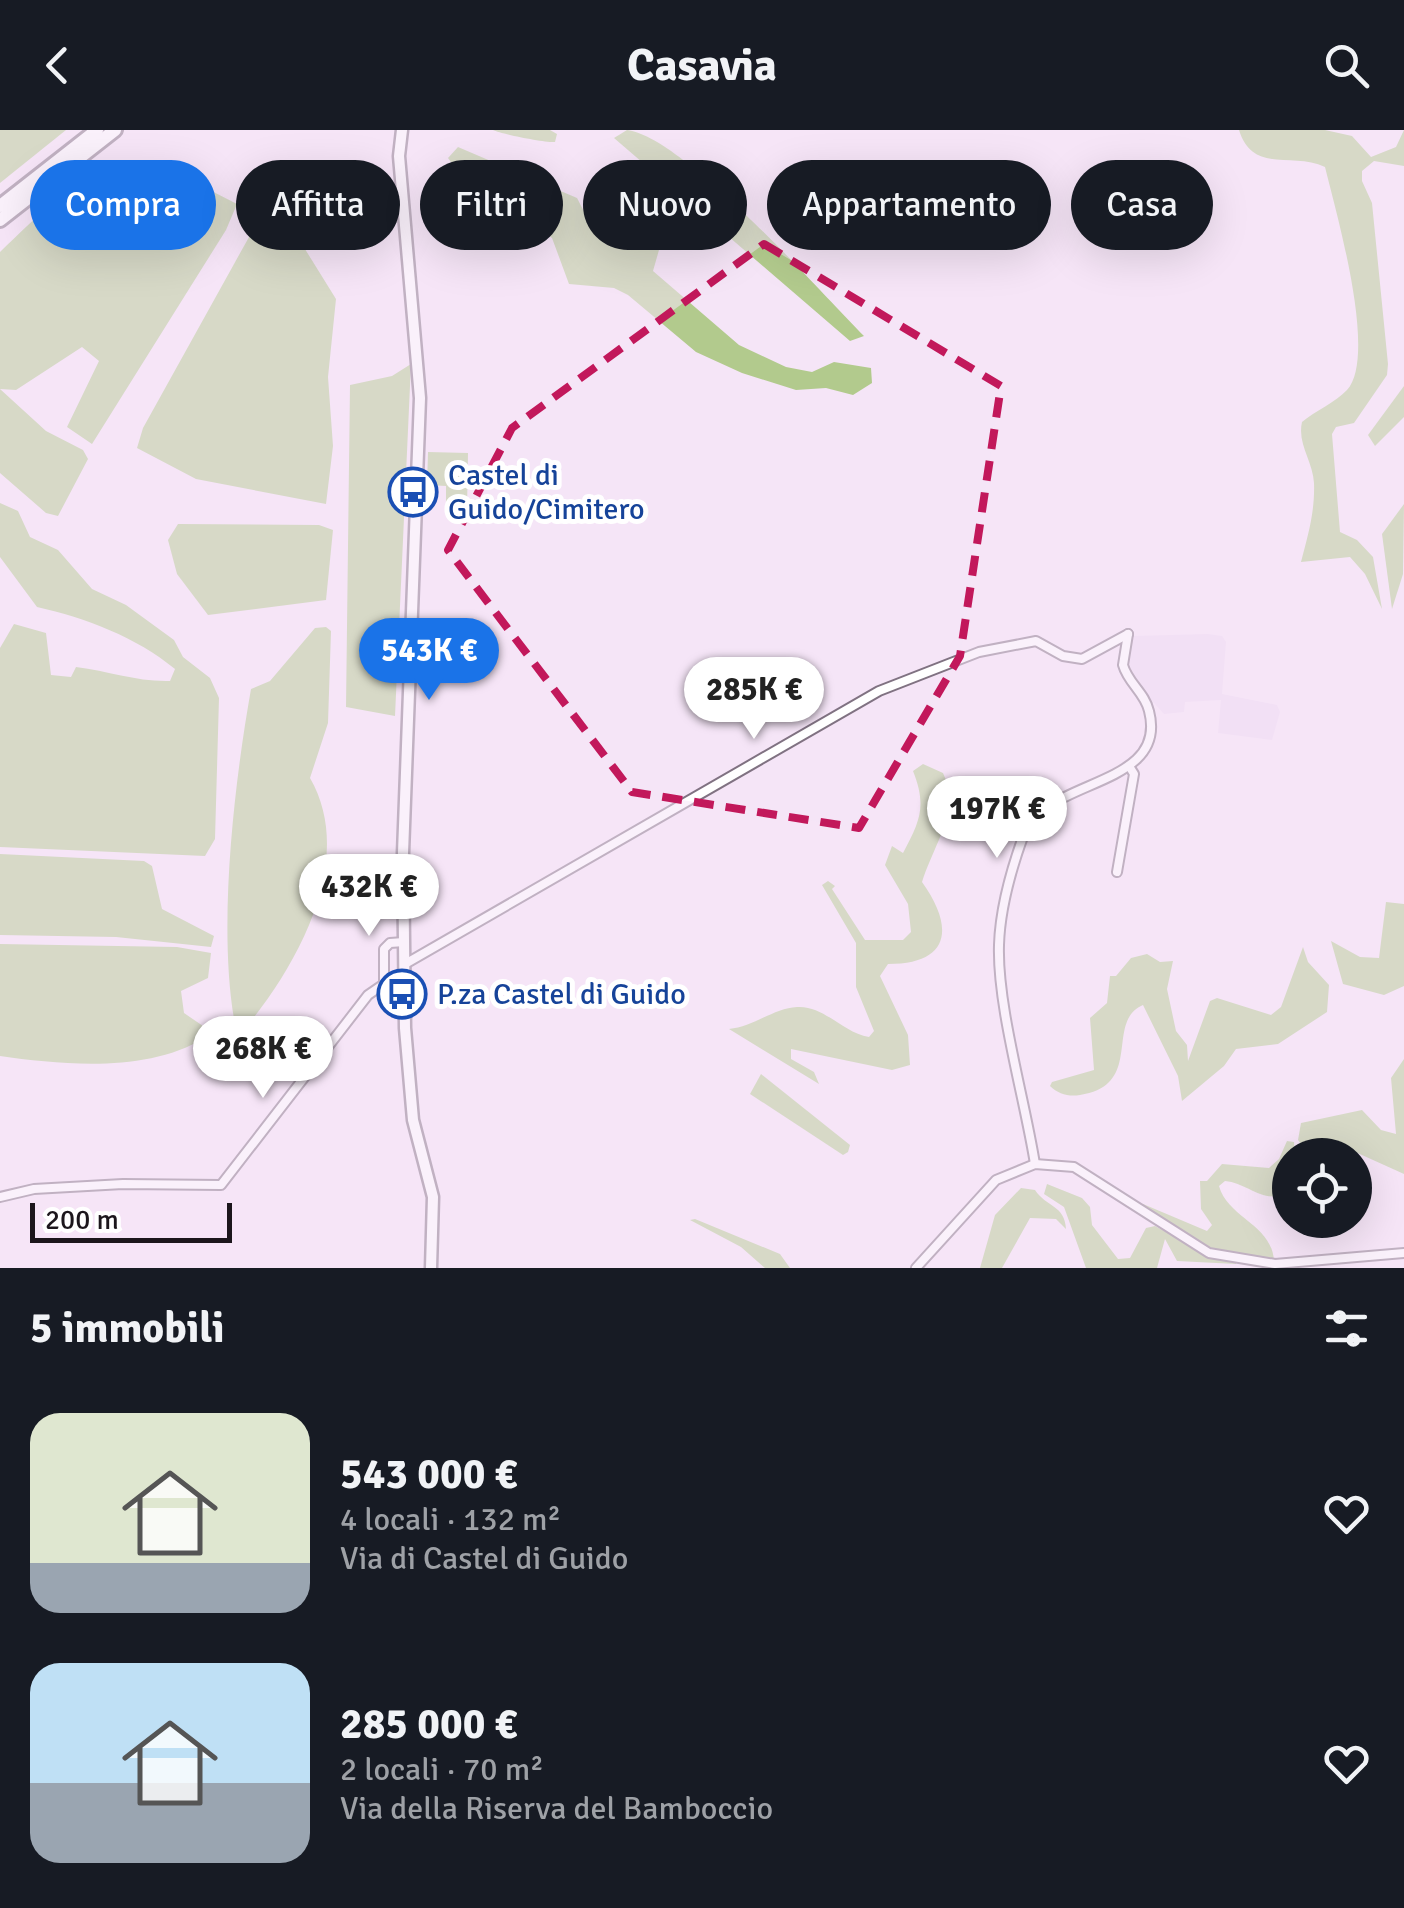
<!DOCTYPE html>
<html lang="it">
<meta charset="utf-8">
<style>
body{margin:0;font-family:Signika,sans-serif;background:#20242c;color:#f1f3f6;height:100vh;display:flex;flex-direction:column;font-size:38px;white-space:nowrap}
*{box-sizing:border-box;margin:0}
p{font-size:32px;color:#9ea1a6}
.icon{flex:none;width:55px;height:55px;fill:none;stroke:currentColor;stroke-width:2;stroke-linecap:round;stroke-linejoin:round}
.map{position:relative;height:1138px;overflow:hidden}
.sheet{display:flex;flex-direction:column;background:#171b24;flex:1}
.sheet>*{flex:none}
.banner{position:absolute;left:30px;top:30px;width:1345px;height:90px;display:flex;gap:20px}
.fabs{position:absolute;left:1272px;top:1008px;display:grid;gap:20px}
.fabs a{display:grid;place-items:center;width:100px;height:100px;border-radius:50%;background:#171b24;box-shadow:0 10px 40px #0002;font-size:50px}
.scale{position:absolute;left:30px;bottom:25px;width:202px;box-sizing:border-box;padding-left:10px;border:5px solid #1c161c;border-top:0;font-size:28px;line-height:35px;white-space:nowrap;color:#1c161c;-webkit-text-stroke:8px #fff;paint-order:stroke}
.price{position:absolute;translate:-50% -85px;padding:0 22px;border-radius:35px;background:#fff;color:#222;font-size:32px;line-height:65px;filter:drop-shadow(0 2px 5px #0008)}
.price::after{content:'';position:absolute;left:50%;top:60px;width:30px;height:22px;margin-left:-15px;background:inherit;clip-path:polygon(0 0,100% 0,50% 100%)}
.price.active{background:#1a73e8;color:#fff}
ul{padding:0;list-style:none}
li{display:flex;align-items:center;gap:30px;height:250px;padding:0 30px}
li span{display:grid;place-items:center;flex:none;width:280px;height:200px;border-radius:30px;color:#555}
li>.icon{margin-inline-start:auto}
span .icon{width:120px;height:120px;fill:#fffc;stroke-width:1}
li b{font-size:42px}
h2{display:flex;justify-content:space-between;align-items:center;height:120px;padding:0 30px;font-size:42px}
.chip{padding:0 35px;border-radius:45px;background:#171b24;box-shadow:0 10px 40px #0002;font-size:35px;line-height:90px}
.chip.active{background:#1a73e8;color:#fff}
header{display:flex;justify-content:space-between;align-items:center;height:130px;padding:0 30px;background:#171b24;font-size:45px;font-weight:700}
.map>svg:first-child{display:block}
.built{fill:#eed9f1}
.green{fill:#b2ca8d}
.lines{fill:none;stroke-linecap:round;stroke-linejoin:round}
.minor-casing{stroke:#807282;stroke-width:12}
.tertiary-casing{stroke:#807282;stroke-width:15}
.trunk-casing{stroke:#807282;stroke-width:18}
.minor{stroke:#fff;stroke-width:8}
.tertiary{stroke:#fff;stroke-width:10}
.trunk{stroke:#fff;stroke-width:12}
.marked{fill:none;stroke:#c2185b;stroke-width:8;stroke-dasharray:20 12;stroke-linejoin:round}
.labels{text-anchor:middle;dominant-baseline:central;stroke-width:10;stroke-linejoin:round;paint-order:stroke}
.transit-label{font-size:30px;fill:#164399;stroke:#fff;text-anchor:start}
</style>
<header><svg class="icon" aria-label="back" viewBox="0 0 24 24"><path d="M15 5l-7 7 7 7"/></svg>Casavia<svg class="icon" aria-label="search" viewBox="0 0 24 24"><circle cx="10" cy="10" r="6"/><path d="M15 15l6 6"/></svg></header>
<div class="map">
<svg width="1404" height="1138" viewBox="0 0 1404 1138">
<rect width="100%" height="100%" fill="#f5e5f7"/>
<path class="built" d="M1208 504 1222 506 1226 512 1222 564 1277 575 1280 582 1272 610 1218 603 1221 570 1185 572 1184 582 1164 584 1128 544 1127 517 1133 506Z"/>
<g class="green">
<path d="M0 0H66L0 53Z"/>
<path d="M493 0H550L557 4 555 12C546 13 501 4 493 0Z"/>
<path d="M627 0C684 7 819 161 864 206L850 211 614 8Z"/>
<path d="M1239 0H1325L1352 6 1371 27 1396 17 1404 0V36L1374 31 1362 41V51L1372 73 1388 234 1387 245 1354 293 1336 297 1332 304 1340 402 1357 410 1373 427 1382 479 1365 444 1350 427 1301 432C1308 405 1315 382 1314 353 1313 331 1297 314 1302 292 1315 281 1336 272 1347 260 1378 226 1336 82 1325 37 1293 21 1253 45 1239 0Z"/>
<path d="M458 17 577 68 592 97 617 116 647 106 659 120 653 141 739 215 786 237 812 242 834 232 871 238 872 253 853 265 826 258 796 260 742 243 696 222 628 165 614 158 569 154 552 108 456 39 448 28Z"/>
<path d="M133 31 192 51 237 74 226 100 92 314 67 297 99 231 82 217 16 260 0 259 46 301 83 320 88 329 58 386 46 383 0 343V122C40 84 77 43 133 31Z"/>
<path d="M259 89 300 111 336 169 328 247 333 316 326 374 196 349 137 318 143 298Z"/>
<path d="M411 234 395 586 346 577 350 255 392 246Z"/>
<path d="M1404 256V287L1375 316 1368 305Z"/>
<path d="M428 322 468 323 467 380 446 379V356L427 355Z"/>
<path d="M0 373 18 381 30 407 58 420 92 459 126 475 174 510 183 527 210 548 219 568 215 709 205 726 0 717V518L14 494 46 503 51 545 71 547 76 537C109 541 137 552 170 551L175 539C136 507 86 488 37 477L0 427Z"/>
<path d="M1404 374 1403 444 1392 479 1382 404Z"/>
<path d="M178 394 319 395 333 400 326 470 208 485 177 444 168 410Z"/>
<path d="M326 497 331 501 328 593 310 648C355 726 302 827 251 891L234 889C218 794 234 655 251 559L270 551 315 498Z"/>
<path d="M923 634 943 643C961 680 934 714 922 752 955 798 950 834 888 834L880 846 908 905 910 935 892 940 791 919V929L814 942 819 954 729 899C753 897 774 878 797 877 824 875 843 903 869 907L874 901 856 857V813L822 755 828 751 835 756 832 759 865 810H903L911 802 908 774 885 735 892 716 903 723C920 691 927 676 913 641Z"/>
<path d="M0 724 144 731 152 736 162 779 214 806 211 817 116 807 0 805Z"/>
<path d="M1386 772 1404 774V856L1384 865 1343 854 1331 811 1360 827 1379 828Z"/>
<path d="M0 814 177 817 211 823 208 848 181 861 184 883 203 896 204 908C148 943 63 935 0 926Z"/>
<path d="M1303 817 1308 832 1329 855 1327 882 1278 914 1236 919 1224 936 1182 971 1178 946 1143 875C1104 892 1145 955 1080 965 1069 967 1058 964 1050 956L1052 952 1094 940 1090 888 1107 873 1110 846H1116L1131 828 1147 824 1160 832 1173 831 1167 859 1176 901 1187 915 1188 931 1210 871 1217 868 1271 885 1281 877Z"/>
<path d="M1404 929V1044L1342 1016 1306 1021 1298 1010 1301 993 1362 980 1381 1000 1396 1004 1391 948Z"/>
<path d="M761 944 850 1015 848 1022 843 1025 750 964Z"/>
<path d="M1287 1011 1294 1012 1295 1025H1290V1061C1265 1077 1249 1053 1225 1051L1219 1056C1228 1088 1271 1094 1274 1130L1204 1117 1141 1077 1143 1074 1207 1101 1212 1095 1201 1079 1200 1051H1207L1222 1034 1269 1038 1279 1029Z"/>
<path d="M1047 1054 1082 1068 1090 1077 1092 1095 1118 1129 1130 1128 1146 1098 1155 1096 1212 1127 1237 1129 1236 1134 1177 1131 1165 1109 1157 1138H1086L1064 1077 1044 1064Z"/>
<path d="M1021 1058 1035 1060C1046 1077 1065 1075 1066 1099L1056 1089 1030 1088 1002 1138H980L995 1085Z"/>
<path d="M695 1089 780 1124 790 1138H765L741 1117 690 1090Z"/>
</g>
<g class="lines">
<g class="minor-casing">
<g id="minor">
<path d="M1117 742 1134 644 1129 636"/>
<path d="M405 834 879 561 979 522 1036 511 1063 526 1082 529 1128 504"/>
<path d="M1035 1034C1025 970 997 876 999 815 1000 780 1012 737 1024 704 1045 648 1169 658 1149 581 1145 563 1128 553 1123 535L1128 504"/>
<path d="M0 1067 34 1059 123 1054 221 1055 368 865 384 854V819L390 813 404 812"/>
<path d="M916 1138 996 1050 1035 1034 1074 1037 1209 1123 1275 1134 1404 1123"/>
</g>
</g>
<g class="tertiary-casing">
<path id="tertiary" d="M402 0 399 26 420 268 403 723 405 898 413 990 433 1067 431 1138"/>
</g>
<g class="trunk-casing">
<g id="trunk">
<path d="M0 76 97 0"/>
<path d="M0 90 115 0"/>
</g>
</g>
<use href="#minor" class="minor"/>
<use href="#tertiary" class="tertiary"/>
<use href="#trunk" class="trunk"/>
</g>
<path d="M0 0H1404V1138H0ZM764 114 1001 256 960 526 859 698 632 662 448 420 512 298Z" fill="#f5e5f7" fill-opacity=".55" fill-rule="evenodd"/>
<path class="marked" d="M764 114 1001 256 960 526 859 698 632 662 448 420 512 298Z"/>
<defs>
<g id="bus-ring" transform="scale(2.5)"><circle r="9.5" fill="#fff" stroke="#1a4fb4" stroke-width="1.5"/><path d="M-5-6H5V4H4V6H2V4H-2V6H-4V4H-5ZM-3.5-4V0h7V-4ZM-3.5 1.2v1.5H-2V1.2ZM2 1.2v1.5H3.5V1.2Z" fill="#1a4fb4"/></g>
</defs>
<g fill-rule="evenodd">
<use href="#bus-ring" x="413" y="362"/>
<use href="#bus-ring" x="402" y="864"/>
</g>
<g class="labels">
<g class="transit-label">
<text x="448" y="345">Castel di<tspan x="448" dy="34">Guido/Cimitero</tspan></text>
<text x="437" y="864">P.za Castel di Guido</text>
</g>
</g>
</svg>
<div class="fabs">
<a><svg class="icon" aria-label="locate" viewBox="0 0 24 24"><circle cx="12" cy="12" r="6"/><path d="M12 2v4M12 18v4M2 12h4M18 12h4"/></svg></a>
</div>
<div class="scale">200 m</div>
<b class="price active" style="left:429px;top:573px">543K €</b>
<b class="price" style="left:754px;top:612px">285K €</b>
<b class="price" style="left:997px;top:731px">197K €</b>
<b class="price" style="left:369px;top:809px">432K €</b>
<b class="price" style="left:263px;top:971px">268K €</b>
<div class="banner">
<a class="chip active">Compra</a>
<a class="chip">Affitta</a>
<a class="chip">Filtri</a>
<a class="chip">Nuovo</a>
<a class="chip">Appartamento</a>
<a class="chip">Casa</a>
</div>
</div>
<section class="sheet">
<h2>5 immobili<svg class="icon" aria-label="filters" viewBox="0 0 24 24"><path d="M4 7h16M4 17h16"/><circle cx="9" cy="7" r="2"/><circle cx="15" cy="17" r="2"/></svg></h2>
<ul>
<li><span style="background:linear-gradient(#dfe7d0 75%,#9aa5b1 0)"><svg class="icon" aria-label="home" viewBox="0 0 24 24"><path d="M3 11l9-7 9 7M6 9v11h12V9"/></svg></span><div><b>543 000 €</b><p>4 locali · 132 m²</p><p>Via di Castel di Guido</p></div><svg class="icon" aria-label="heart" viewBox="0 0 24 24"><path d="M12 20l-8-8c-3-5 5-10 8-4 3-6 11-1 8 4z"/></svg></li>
<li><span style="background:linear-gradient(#bfe0f5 60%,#9aa5b1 0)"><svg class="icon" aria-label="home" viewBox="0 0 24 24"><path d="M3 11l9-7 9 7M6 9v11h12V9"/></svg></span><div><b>285 000 €</b><p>2 locali · 70 m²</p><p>Via della Riserva del Bamboccio</p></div><svg class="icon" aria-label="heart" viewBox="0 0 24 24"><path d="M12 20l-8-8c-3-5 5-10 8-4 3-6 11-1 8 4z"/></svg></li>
</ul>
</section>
